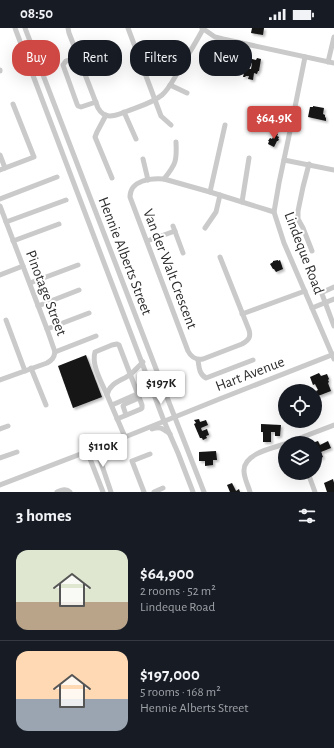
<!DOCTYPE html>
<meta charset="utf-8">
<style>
body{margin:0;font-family:"Alegreya Sans",sans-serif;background:#20242c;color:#f1f3f6;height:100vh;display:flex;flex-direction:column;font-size:15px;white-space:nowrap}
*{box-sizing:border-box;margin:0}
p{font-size:13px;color:#9ea1a6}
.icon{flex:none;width:22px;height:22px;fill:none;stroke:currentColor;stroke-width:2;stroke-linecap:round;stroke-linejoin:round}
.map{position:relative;height:464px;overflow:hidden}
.panel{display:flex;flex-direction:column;background:#171b24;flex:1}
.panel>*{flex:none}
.top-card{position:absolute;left:12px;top:12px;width:310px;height:36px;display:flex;gap:8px}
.buttons{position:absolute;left:278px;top:356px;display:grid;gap:8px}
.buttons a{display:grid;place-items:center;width:44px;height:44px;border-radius:50%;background:#171b24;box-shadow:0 4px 16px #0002;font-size:20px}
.price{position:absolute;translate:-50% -34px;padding:0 9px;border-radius:4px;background:#fff;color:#222;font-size:13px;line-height:26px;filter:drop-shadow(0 1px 2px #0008)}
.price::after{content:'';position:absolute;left:50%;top:24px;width:12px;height:9px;margin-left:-6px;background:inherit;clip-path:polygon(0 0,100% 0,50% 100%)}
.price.active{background:#cf4844;color:#fff}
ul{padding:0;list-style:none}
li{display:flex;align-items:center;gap:12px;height:100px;padding:0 16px}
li+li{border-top:1px solid #363941}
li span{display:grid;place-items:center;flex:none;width:112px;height:80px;border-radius:12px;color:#555}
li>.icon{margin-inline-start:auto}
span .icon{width:48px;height:48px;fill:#fffc;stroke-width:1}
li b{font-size:17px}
h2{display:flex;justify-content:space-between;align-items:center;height:48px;padding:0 16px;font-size:17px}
.pill{padding:0 14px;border-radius:16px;background:#171b24;box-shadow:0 4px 16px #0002;font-size:14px;line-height:36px}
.pill.active{background:#cf4844;color:#fff}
.status{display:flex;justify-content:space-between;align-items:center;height:28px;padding:0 20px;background:#171b24;direction:ltr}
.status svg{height:11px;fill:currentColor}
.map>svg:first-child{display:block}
.building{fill:#141414;filter:url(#shadow)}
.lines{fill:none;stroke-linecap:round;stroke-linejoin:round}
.minor{stroke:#cacaca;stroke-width:5}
.labels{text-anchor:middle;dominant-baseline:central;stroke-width:4;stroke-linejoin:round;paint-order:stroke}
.street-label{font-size:15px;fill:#2d2d2d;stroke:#fff}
</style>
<div class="status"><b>08:50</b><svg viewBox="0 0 49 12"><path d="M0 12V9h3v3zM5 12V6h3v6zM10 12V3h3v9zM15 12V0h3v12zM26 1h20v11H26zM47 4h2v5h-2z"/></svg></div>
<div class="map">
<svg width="334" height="464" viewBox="0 0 334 464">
<defs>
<filter id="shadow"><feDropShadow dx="2" dy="2" stdDeviation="1" flood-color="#0004"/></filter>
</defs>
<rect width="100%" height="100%" fill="#fff"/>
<g class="building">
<path d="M252 0H264L263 7 251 5Z"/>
<path d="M248 30 256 32 257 30 261 31 259 43H258L257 46 254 45 253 52 248 51 249 48H246L245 49H243L245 40 251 41 252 35 247 34Z"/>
<path d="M313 78 324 80 323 86 325 87V89L326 90V93L308 89 310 79H313Z"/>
<path d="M275 105 278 106 277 108 279 109 278 111H279L278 113H277L274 119 268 116 269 113H268L270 110 272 111Z"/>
<path d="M278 232V233L280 232 283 241 276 244 274 241H273L270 236 273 234V233Z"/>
<path d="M86 327 102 369 73 380 58 338Z"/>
<path d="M319 345 321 348 327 346 329 351 328 352 329 354 328 355 331 363 318 368 316 363 318 362 315 356 313 357 310 349Z"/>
<path d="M199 391 200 394 206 392 208 397 201 400 202 403 207 401 209 407 206 408 207 410 203 412 202 410H200L194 396 196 395 194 392Z"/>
<path d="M261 396 281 397 280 408H275V404H271V414H263V404H261Z"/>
<path d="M318 413 320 417 328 413 331 420 321 424 323 429 315 432V415H312Z"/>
<path d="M216 423 217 432H213V437L205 438V433H199V424Z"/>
<path d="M333 451 334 455V464H327L324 455Z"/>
<path d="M232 455 236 463 239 461 240 464H230L227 457Z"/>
</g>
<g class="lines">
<g class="minor">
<path d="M15 0 164 393 178 425 193 464"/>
<path d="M25 0 163 359 204 464"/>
<path d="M68 0 69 5 98 80C105 92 114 88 125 84 137 79 151 76 162 67 169 61 173 52 178 44 186 30 195 16 203 1"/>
<path d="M128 0 161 88 171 97"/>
<path d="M202 0 215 9 223 11 334 35"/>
<path d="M78 29 66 33 63 37 77 76 78 78 81 79 96 74"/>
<path d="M305 29 293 89 279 155 274 184 284 215 334 331"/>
<path d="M328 34 334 9"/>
<path d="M0 43V42"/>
<path d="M170 57 187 65"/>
<path d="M124 84 136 111"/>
<path d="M106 87 97 104 95 109 112 150"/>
<path d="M0 127 5 140"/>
<path d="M143 131 148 152"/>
<path d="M284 132 334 142"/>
<path d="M309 136 303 159 298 183V191L303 200 312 223"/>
<path d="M0 142 34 129 13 76"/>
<path d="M164 151C176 136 177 133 176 114"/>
<path d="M210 164 225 97"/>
<path d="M0 171 57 149"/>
<path d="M242 174 249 130"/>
<path d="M0 178 47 301 55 324C54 330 52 332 47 335L0 352"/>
<path d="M6 194 66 172"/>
<path d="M173 198 183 225"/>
<path d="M205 200 216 184 220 167"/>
<path d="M13 213 59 196"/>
<path d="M147 213 175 203"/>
<path d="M220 229 249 302C251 309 249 312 242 316L203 331C195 332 191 329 188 323L130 169C130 152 151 150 164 151L210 164 274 184"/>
<path d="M0 247 23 238"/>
<path d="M30 255 78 237"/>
<path d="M334 259 323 264 322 266 334 298"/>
<path d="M38 278 79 262"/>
<path d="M312 280 334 271"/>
<path d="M242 286 305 263"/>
<path d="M6 292 25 343"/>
<path d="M47 301 89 285"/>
<path d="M55 324 96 308"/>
<path d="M198 332C199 339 199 346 206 350L253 332"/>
<path d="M31 340 46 377"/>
<path d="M107 367C102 355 91 337 95 324L112 317 117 316 119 317 142 377V380L141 381 117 391"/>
<path d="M112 377 137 366 155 367"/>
<path d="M126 387 123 378 125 376 139 370"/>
<path d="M0 401 8 398"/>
<path d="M152 401C161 398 163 401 170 406"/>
<path d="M125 409 107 367C110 354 122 353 131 346 135 342 139 338 143 334"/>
<path d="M287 415 334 397"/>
<path d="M96 420 111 464"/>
<path d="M87 423 103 464"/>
<path d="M0 430 17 424"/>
<path d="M308 445 315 464"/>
<path d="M0 457 125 409 217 372 334 326"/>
<path d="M57 464C62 462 66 460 70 464"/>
<path d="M144 464 132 433 150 426"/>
<path d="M154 464 163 460"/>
<path d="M250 464C248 457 244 450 244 443 243 426 272 420 285 416"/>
</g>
</g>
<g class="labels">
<g class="street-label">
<text transform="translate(304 225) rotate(69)">Lindeque Road</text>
<text transform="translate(125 228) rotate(69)">Hennie Alberts Street</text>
<text transform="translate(170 241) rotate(69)">Van der Walt Crescent</text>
<text transform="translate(46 265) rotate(69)">Pinotage Street</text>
<text transform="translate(250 346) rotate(-21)">Hart Avenue</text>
</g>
</g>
</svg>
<div class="buttons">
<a><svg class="icon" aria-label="locate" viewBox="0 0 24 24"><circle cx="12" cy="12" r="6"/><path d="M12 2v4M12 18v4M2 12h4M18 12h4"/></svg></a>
<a><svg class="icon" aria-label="layers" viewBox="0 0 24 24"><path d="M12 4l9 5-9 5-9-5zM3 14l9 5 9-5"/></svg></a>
</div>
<b class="price active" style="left:274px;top:112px">$64.9K</b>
<b class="price" style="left:161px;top:377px">$197K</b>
<b class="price" style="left:103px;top:440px">$110K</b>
<div class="top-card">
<a class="pill active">Buy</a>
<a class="pill">Rent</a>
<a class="pill">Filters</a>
<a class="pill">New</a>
</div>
</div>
<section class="panel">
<h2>3 homes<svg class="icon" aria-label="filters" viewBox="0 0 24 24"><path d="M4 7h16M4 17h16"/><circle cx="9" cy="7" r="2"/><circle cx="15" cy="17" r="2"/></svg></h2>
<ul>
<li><span style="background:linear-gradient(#dfe7d0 65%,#b9a48a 0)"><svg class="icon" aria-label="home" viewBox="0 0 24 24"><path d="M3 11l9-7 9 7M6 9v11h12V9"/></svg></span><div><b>$64,900</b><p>2 rooms · 52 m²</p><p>Lindeque Road</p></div></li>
<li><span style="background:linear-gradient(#ffd9b3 60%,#9aa5b1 0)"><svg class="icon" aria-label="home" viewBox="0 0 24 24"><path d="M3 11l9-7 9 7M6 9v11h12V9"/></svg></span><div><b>$197,000</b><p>5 rooms · 168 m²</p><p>Hennie Alberts Street</p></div></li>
</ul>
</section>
